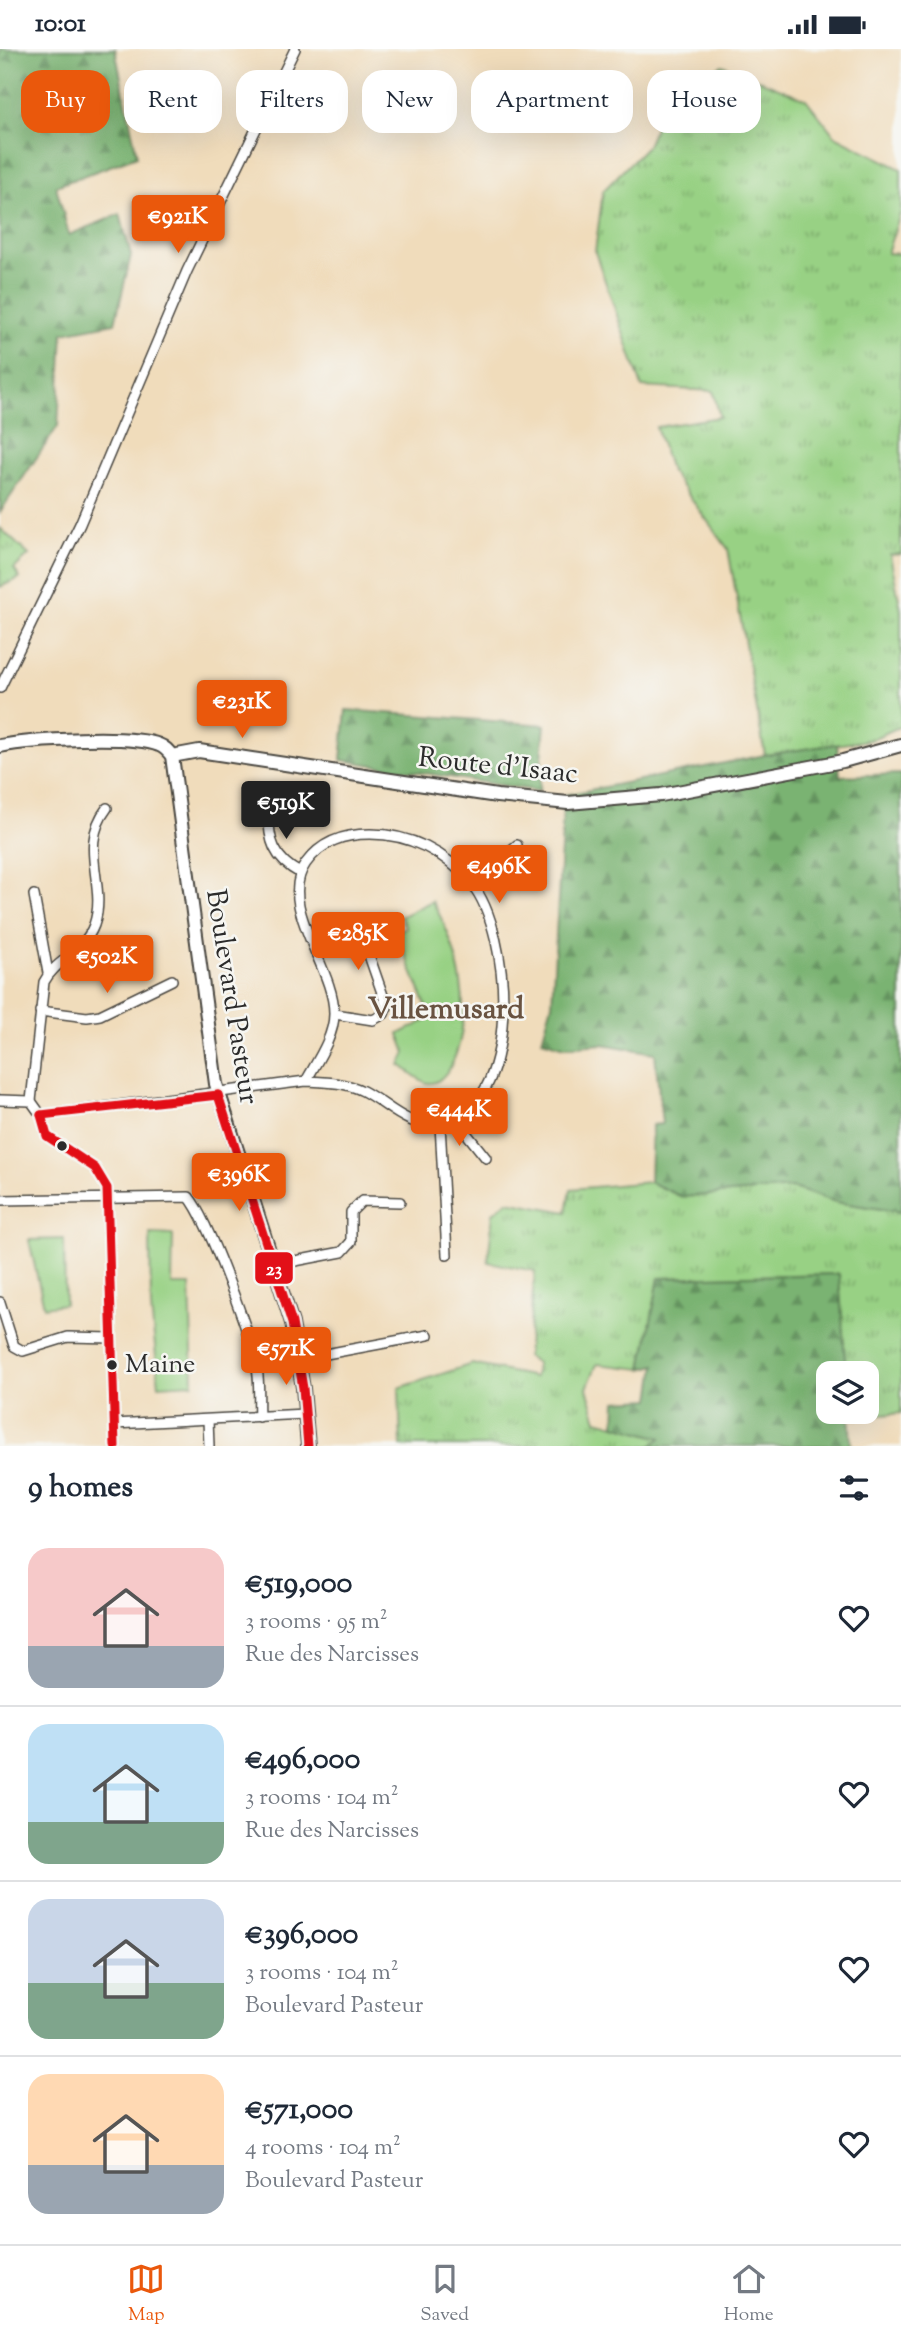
<!DOCTYPE html>
<meta charset="utf-8">
<style>
body{margin:0;font-family:"Sorts Mill Goudy",serif;background:#f2f2f3;color:#1f2937;height:100vh;display:flex;flex-direction:column;font-size:26px;white-space:nowrap}
*{box-sizing:border-box;margin:0}
p{font-size:23px;color:#747a83}
.icon{flex:none;width:38px;height:38px;fill:none;stroke:currentColor;stroke-width:2;stroke-linecap:round;stroke-linejoin:round}
.map{position:relative;height:1397px;overflow:hidden}
.drawer{display:flex;flex-direction:column;background:#fff;flex:1}
.drawer>*{flex:none}
.top-card{position:absolute;left:21px;top:21px;width:859px;height:63px;display:flex;gap:14px}
.buttons{position:absolute;left:816px;top:1312px;display:grid;gap:14px}
.buttons a{display:grid;place-items:center;width:63px;height:63px;border-radius:14px;background:#fff;box-shadow:0 7px 28px #0002;font-size:35px}
.price{position:absolute;translate:-50% -60px;padding:0 16px;border-radius:7px;background:#ea580c;color:#fff;font-size:23px;line-height:46px;filter:drop-shadow(0 2px 4px #0008)}
.price::after{content:'';position:absolute;left:50%;top:42px;width:21px;height:16px;margin-left:-10px;background:inherit;clip-path:polygon(0 0,100% 0,50% 100%)}
.price.on{background:#222;color:#fff}
ul{padding:0;list-style:none}
li{display:flex;align-items:center;gap:21px;height:175px;padding:0 28px}
li+li{border-top:2px solid #e0e1e3}
li span{display:grid;place-items:center;flex:none;width:196px;height:140px;border-radius:21px;color:#555}
li>.icon{margin-inline-start:auto}
span .icon{width:84px;height:84px;fill:#fffc;stroke-width:1}
li b{font-size:30px}
h2{display:flex;justify-content:space-between;align-items:center;height:84px;padding:0 28px;font-size:30px}
.tag{padding:0 24px;border-radius:21px;background:#fff;box-shadow:0 7px 28px #0002;font-size:24px;line-height:63px}
.tag.on{background:#ea580c;color:#fff}
.status{display:flex;justify-content:space-between;align-items:center;height:49px;padding:0 35px;background:#fff;direction:ltr}
.status svg{height:19px;fill:currentColor}
.menu{display:flex;justify-content:space-around;align-items:center;height:98px;border-top:2px solid #e0e1e3;background:#fff;font-size:19px;color:#747a83}
.menu a{display:grid;justify-items:center;gap:4px}
.menu .on{color:#ea580c}
.map>svg:first-child{display:block}
.grass{fill:url(#grass-tufts);stroke:#627e58;stroke-width:2}
.forest{fill:url(#forest-firs);stroke:#526f4e;stroke-width:2}
.green{fill:#98d184;stroke:#627e58;stroke-width:2}
.lines{fill:none;stroke-linecap:round;stroke-linejoin:round}
.street-casing{stroke:#494641;stroke-width:12}
.secondary-casing{stroke:#494641;stroke-width:16}
.street{stroke:#fff;stroke-width:9}
.secondary{stroke:#fff;stroke-width:12}
.bus-1-casing{stroke:#f6f6f2;stroke-width:14}
.bus-1{stroke:#e21018;stroke-width:9}
.bus-dot{fill:#2b2b2b;stroke:#f6f6f2;stroke-width:2.5}
.labels{text-anchor:middle;dominant-baseline:central;stroke-width:5;stroke-linejoin:round;paint-order:stroke}
.bus-label{font-size:26px;fill:#2b2b2b;stroke:#f6f6f2;text-anchor:start}
.street-label{font-size:28px;fill:#2b2b2b;stroke:#f6f6f2}
.neighbourhood-label{font-size:30px;font-weight:bold;fill:#695341;stroke:#f6f6f2}
.line-badge{stroke:#f6f6f2;stroke-width:2.5}
.badge-label{font-size:19px;text-anchor:middle;font-weight:bold;fill:#fff}
</style>
<div class="status"><b>10:01</b><svg viewBox="0 0 49 12"><path d="M0 12V9h3v3zM5 12V6h3v6zM10 12V3h3v9zM15 12V0h3v12zM26 1h20v11H26zM47 4h2v5h-2z"/></svg></div>
<div class="map">
<svg width="901" height="1397" viewBox="0 0 901 1397">
<defs>
<pattern id="grass-tufts" width="24" height="20" patternUnits="userSpaceOnUse" patternTransform="scale(1.75)"><rect width="24" height="20" fill="#98d184"/><path d="M3 7l-1-3M5 7V3M7 7l1-3M15 17l-1-3M17 17v-4M19 17l1-3" fill="none" stroke="#7caa6c"/></pattern>
<pattern id="forest-firs" width="22" height="20" patternUnits="userSpaceOnUse" patternTransform="scale(1.75)"><rect width="22" height="20" fill="#7ab372"/><path d="M5 1l3.5 6h-7zM16 11l3.5 6h-7z" fill="#64925e"/></pattern>
</defs>
<rect width="100%" height="100%" fill="#f6f6f2"/>
<filter id="ink" filterUnits="userSpaceOnUse"><feTurbulence type="fractalNoise" baseFrequency=".0143" numOctaves="2"/><feDisplacementMap in="SourceGraphic" scale="14" xChannelSelector="R" yChannelSelector="G"/><feConvolveMatrix kernelMatrix="1 2 1 2 8 2 1 2 1" color-interpolation-filters="sRGB"/></filter>
<filter id="wash" filterUnits="userSpaceOnUse"><feTurbulence type="fractalNoise" baseFrequency=".00686" numOctaves="4" result="noise"/><feDisplacementMap in="SourceGraphic" scale="28" xChannelSelector="R" yChannelSelector="G"/><feGaussianBlur stdDeviation="1.57" result="paint"/><feColorMatrix in="noise" values="0 0 0 0 0 0 0 0 0 0 0 0 0 0 0 0 0 1.4 0 .05"/><feComposite in="paint" operator="in"/></filter>
<g filter="url(#wash)">
<rect width="100%" height="100%" fill="#f0dcbb"/>
<g class="grass">
<path d="M722 16 806 50 835 87 901 120V162L887 204 901 205V505L890 506 901 561V677L870 691 765 706 728 500 670 421 656 378 720 368 713 342 642 338 595 203 603 142 647 97 668 48Z"/>
<path d="M0 479 29 506 14 520 20 529 0 538Z"/>
<path d="M650 1133 682 1148 793 1139 836 1153 901 1163V1364L850 1369 849 1363H866V1325H846L838 1225 659 1229 642 1320 597 1315 587 1339 597 1371 662 1389 651 1397H401L399 1339 472 1315 535 1328 537 1314 527 1308 535 1222 488 1213 493 1164 507 1152 567 1163 571 1140Z"/>
</g>
<g class="forest">
<path d="M0 0H115L137 107 56 137 69 186 120 165 131 206 115 274 63 284 58 377 0 463Z"/>
<path d="M346 661 545 676 539 742 341 711Z"/>
<path d="M837 695 840 727 901 725V1163L836 1153 793 1139 682 1148 650 1133 652 1076 662 1075 655 1004 602 995 565 998 542 991 552 955 564 746 765 706Z"/>
<path d="M839 1225 846 1325H828V1363H849L851 1397H651L661 1389 615 1376 616 1352 651 1350 656 1316 642 1320 659 1229Z"/>
</g>
<g class="green">
<path d="M432 852C459 898 477 970 449 1020 444 1027 437 1036 427 1034 418 1031 408 1021 400 1016L406 1004 399 985 431 969 396 883 406 878 400 868Z"/>
<path d="M150 1185 173 1186 172 1236H190L193 1334 159 1336 151 1259Z"/>
<path d="M64 1190 65 1255 44 1258 29 1191Z"/>
</g>
</g>
<g filter="url(#ink)">
<g class="lines">
<g class="street-casing">
<g id="street">
<path d="M0 639 80 475 187 222 295 0"/>
<path d="M107 759C77 798 108 836 94 876 83 905 56 910 44 933L31 1052 41 1066 47 1087 95 1119 107 1139 115 1397"/>
<path d="M269 764C268 791 274 810 300 824"/>
<path d="M472 834 517 796"/>
<path d="M34 846 48 924"/>
<path d="M40 962 87 968 100 966 172 931"/>
<path d="M335 965 373 971 384 965 387 958 364 892 382 885"/>
<path d="M0 1051 31 1052"/>
<path d="M41 1066 306 1032C326 1033 345 1033 363 1042 388 1055 408 1080 439 1075 524 1062 513 884 471 834 446 803 409 785 370 785 344 785 322 792 306 814 276 856 335 919 334 965 334 988 317 1012 306 1032"/>
<path d="M455 1070 486 1109"/>
<path d="M440 1075 447 1206"/>
<path d="M0 1151 189 1148C208 1171 251 1287 257 1319 260 1335 258 1353 259 1368"/>
<path d="M274 1216 342 1203 351 1193V1163L362 1152 400 1153"/>
<path d="M0 1253 14 1297 23 1302 68 1288 112 1289"/>
<path d="M299 1310 428 1286"/>
<path d="M208 1371 209 1397"/>
<path d="M114 1375 305 1365"/>
</g>
</g>
<g class="secondary-casing">
<g id="secondary">
<path d="M0 697C30 691 132 685 159 696 165 698 168 702 172 707L216 1035 292 1274 303 1339 308 1397"/>
<path d="M172 707 199 702 497 747 568 754 661 746 843 712 901 696"/>
</g>
</g>
<use href="#street" class="street"/>
<use href="#secondary" class="secondary"/>
<g class="bus-1-casing">
<g id="bus-1">
<path d="M218 1046 292 1274 303 1339 308 1397"/>
<path d="M41 1066 47 1087 95 1119 107 1139 115 1397"/>
<path d="M41 1066 218 1046"/>
</g>
</g>
<use href="#bus-1" class="bus-1"/>
</g>
</g>
<g class="bus-dot">
<circle cx="62" cy="1097" r="6"/>
<circle cx="112" cy="1316" r="6"/>
</g>
<g class="labels">
<g class="bus-label">
<text x="125" y="1316">Maine</text>
</g>
<g class="street-label">
<text transform="translate(498 718) rotate(6)">Route d'Isaac</text>
<text transform="translate(231 948) rotate(81)">Boulevard Pasteur</text>
</g>
<g class="neighbourhood-label">
<text x="446" y="961">Villemusard</text>
</g>
</g>
<rect class="line-badge" x="254" y="1202" width="40" height="34" rx="7" fill="#e21018"/>
<g class="badge-label">
<text x="274" y="1226">23</text>
</g>
</svg>
<div class="buttons">
<a><svg class="icon" aria-label="layers" viewBox="0 0 24 24"><path d="M12 4l9 5-9 5-9-5zM3 14l9 5 9-5"/></svg></a>
</div>
<b class="price" style="left:178px;top:206px">€921K</b>
<b class="price" style="left:242px;top:691px">€231K</b>
<b class="price on" style="left:286px;top:792px">€519K</b>
<b class="price" style="left:499px;top:856px">€496K</b>
<b class="price" style="left:358px;top:923px">€285K</b>
<b class="price" style="left:107px;top:946px">€502K</b>
<b class="price" style="left:459px;top:1099px">€444K</b>
<b class="price" style="left:239px;top:1164px">€396K</b>
<b class="price" style="left:286px;top:1338px">€571K</b>
<div class="top-card">
<a class="tag on">Buy</a>
<a class="tag">Rent</a>
<a class="tag">Filters</a>
<a class="tag">New</a>
<a class="tag">Apartment</a>
<a class="tag">House</a>
</div>
</div>
<section class="drawer">
<h2>9 homes<svg class="icon" aria-label="filters" viewBox="0 0 24 24"><path d="M4 7h16M4 17h16"/><circle cx="9" cy="7" r="2"/><circle cx="15" cy="17" r="2"/></svg></h2>
<ul>
<li><span style="background:linear-gradient(#f6c9c9 70%,#9aa5b1 0)"><svg class="icon" aria-label="home" viewBox="0 0 24 24"><path d="M3 11l9-7 9 7M6 9v11h12V9"/></svg></span><div><b>€519,000</b><p>3 rooms · 95 m²</p><p>Rue des Narcisses</p></div><svg class="icon" aria-label="heart" viewBox="0 0 24 24"><path d="M12 20l-8-8c-3-5 5-10 8-4 3-6 11-1 8 4z"/></svg></li>
<li><span style="background:linear-gradient(#bfe0f5 70%,#7fa58c 0)"><svg class="icon" aria-label="home" viewBox="0 0 24 24"><path d="M3 11l9-7 9 7M6 9v11h12V9"/></svg></span><div><b>€496,000</b><p>3 rooms · 104 m²</p><p>Rue des Narcisses</p></div><svg class="icon" aria-label="heart" viewBox="0 0 24 24"><path d="M12 20l-8-8c-3-5 5-10 8-4 3-6 11-1 8 4z"/></svg></li>
<li><span style="background:linear-gradient(#c9d6e8 60%,#7fa58c 0)"><svg class="icon" aria-label="home" viewBox="0 0 24 24"><path d="M3 11l9-7 9 7M6 9v11h12V9"/></svg></span><div><b>€396,000</b><p>3 rooms · 104 m²</p><p>Boulevard Pasteur</p></div><svg class="icon" aria-label="heart" viewBox="0 0 24 24"><path d="M12 20l-8-8c-3-5 5-10 8-4 3-6 11-1 8 4z"/></svg></li>
<li><span style="background:linear-gradient(#ffd9b3 65%,#9aa5b1 0)"><svg class="icon" aria-label="home" viewBox="0 0 24 24"><path d="M3 11l9-7 9 7M6 9v11h12V9"/></svg></span><div><b>€571,000</b><p>4 rooms · 104 m²</p><p>Boulevard Pasteur</p></div><svg class="icon" aria-label="heart" viewBox="0 0 24 24"><path d="M12 20l-8-8c-3-5 5-10 8-4 3-6 11-1 8 4z"/></svg></li>
</ul>
</section>
<nav class="menu">
<a class="on"><svg class="icon" aria-label="map" viewBox="0 0 24 24"><path d="M3 6l6-2 6 2 6-2v14l-6 2-6-2-6 2zM9 4v14M15 6v14"/></svg>Map</a>
<a><svg class="icon" aria-label="saved" viewBox="0 0 24 24"><path d="M7 4h10v16l-5-4-5 4z"/></svg>Saved</a>
<a><svg class="icon" aria-label="home" viewBox="0 0 24 24"><path d="M3 11l9-7 9 7M6 9v11h12V9"/></svg>Home</a>
</nav>
